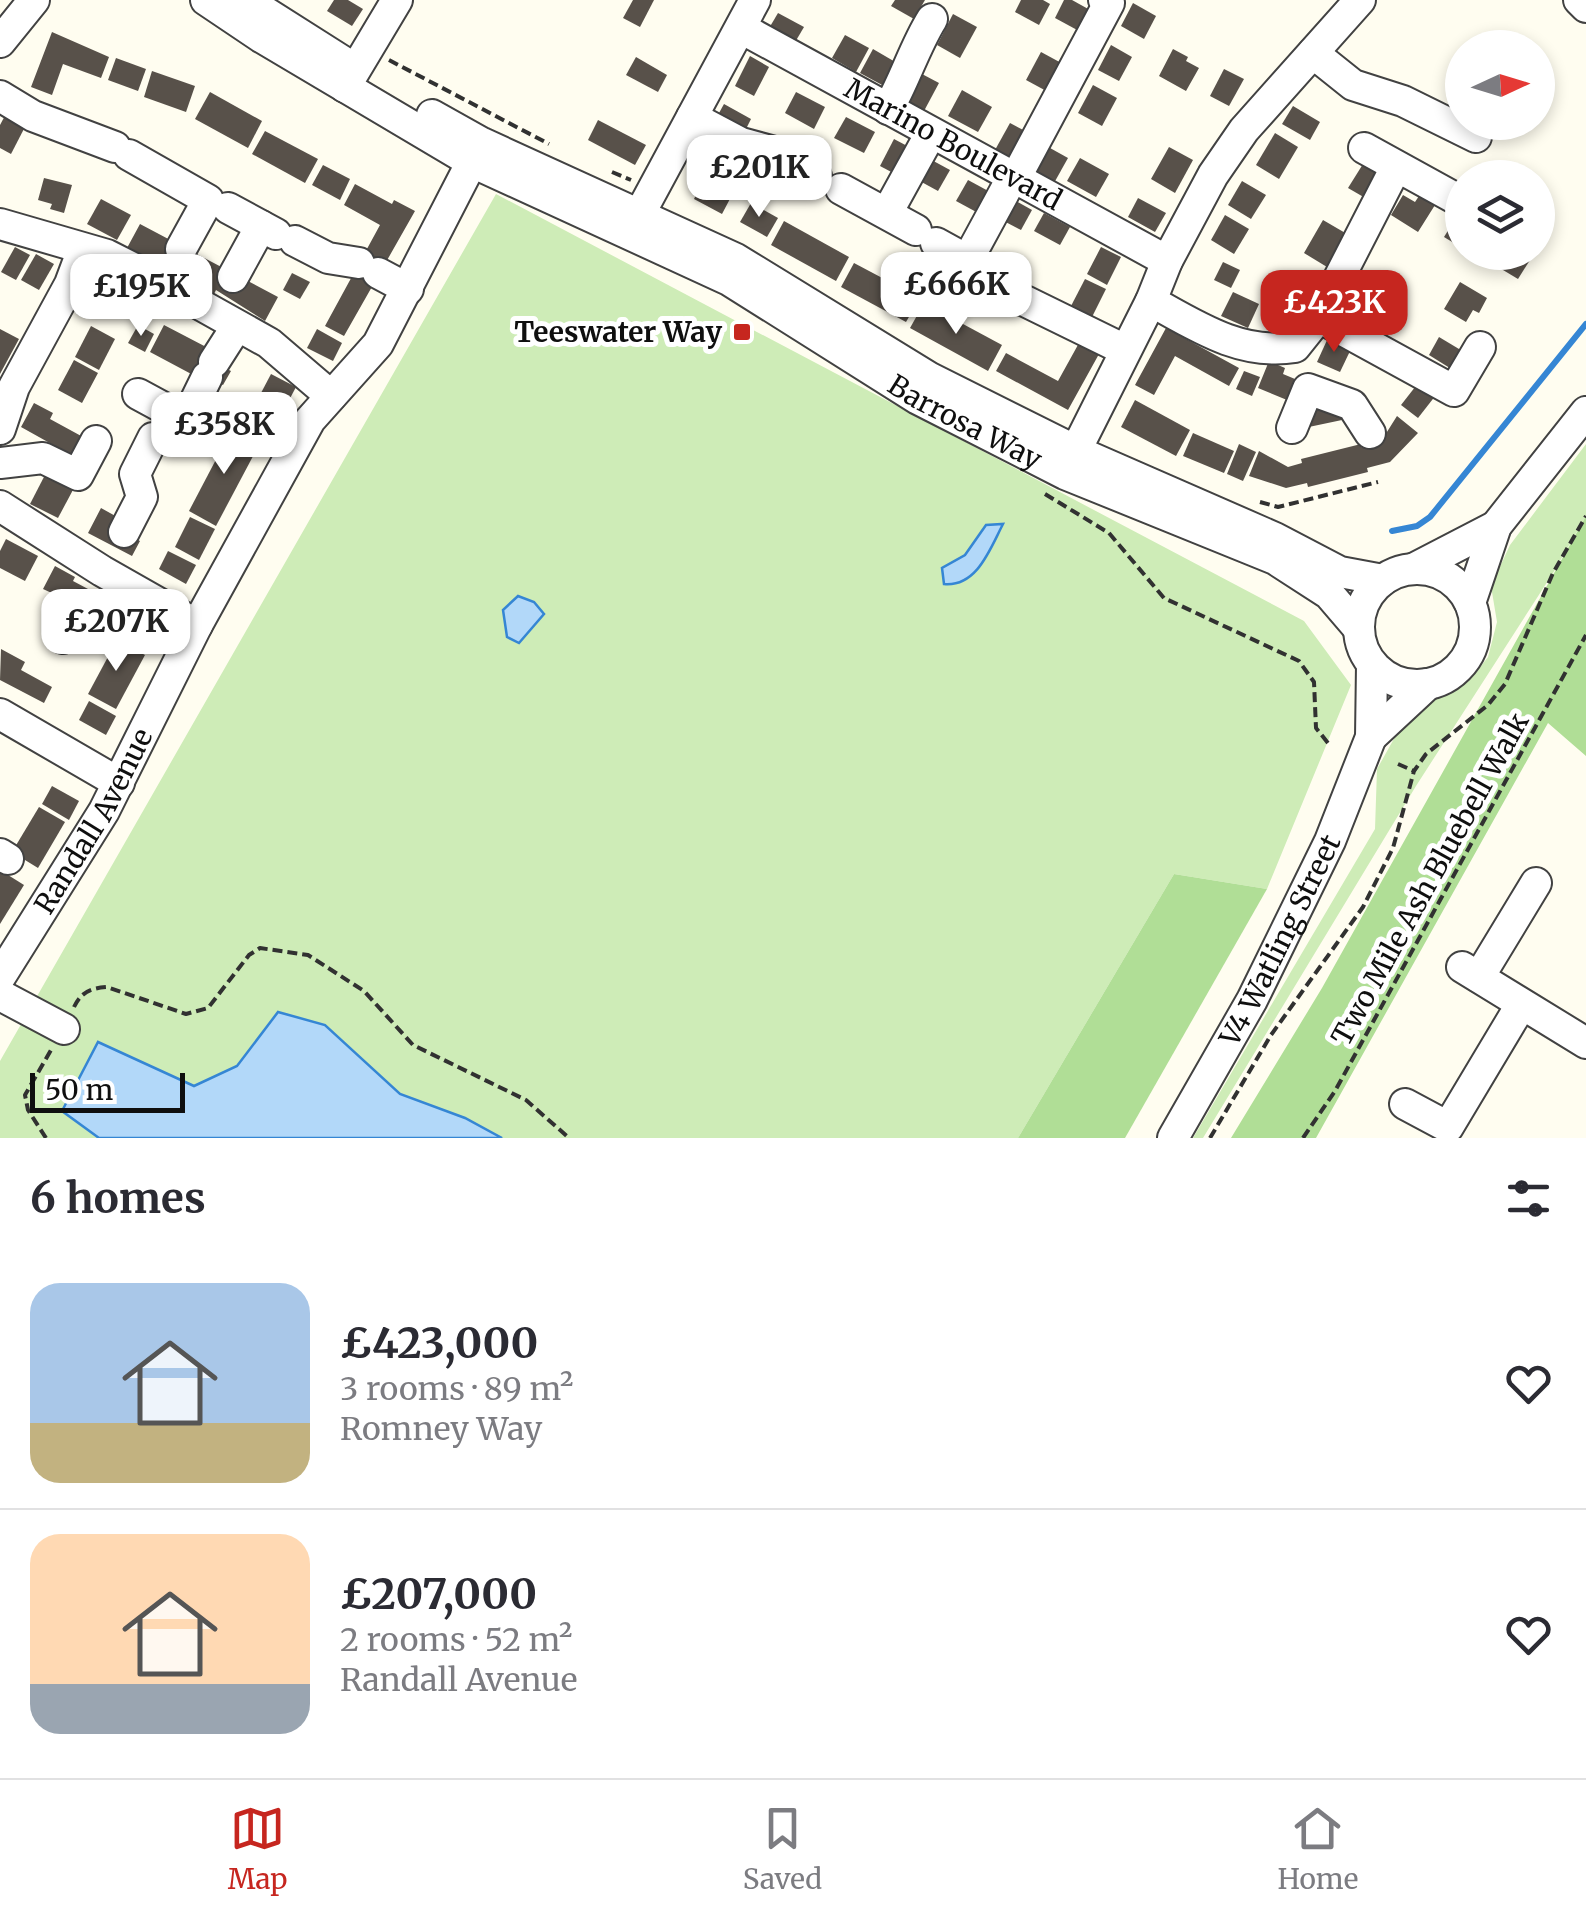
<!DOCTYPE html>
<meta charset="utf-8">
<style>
body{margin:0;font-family:Merriweather,serif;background:#f7f7f7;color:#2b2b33;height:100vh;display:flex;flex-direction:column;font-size:38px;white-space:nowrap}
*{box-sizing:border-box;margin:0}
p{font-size:32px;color:#7c7c81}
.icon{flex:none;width:55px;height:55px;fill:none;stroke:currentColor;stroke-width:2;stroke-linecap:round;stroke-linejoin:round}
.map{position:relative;height:1138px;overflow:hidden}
.sheet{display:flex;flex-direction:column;background:#fff;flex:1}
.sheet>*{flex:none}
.needle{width:65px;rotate:86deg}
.tools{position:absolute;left:1445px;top:30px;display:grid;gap:20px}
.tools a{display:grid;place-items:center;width:110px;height:110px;border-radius:50%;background:#fff;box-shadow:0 5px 15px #0003;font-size:50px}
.scale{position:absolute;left:30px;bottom:25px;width:155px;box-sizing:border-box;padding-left:10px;border:5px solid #0f0f0f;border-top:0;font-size:28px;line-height:35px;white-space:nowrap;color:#0f0f0f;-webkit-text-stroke:8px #fff;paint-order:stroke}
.price{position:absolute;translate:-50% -85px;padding:0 22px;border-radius:20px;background:#fff;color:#222;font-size:32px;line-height:65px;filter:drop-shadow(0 2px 5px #0008)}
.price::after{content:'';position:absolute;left:50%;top:60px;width:30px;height:22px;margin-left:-15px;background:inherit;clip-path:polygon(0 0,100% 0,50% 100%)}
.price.current{background:#c6261f;color:#fff}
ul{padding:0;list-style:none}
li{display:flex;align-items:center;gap:30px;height:250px;padding:0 30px}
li+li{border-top:2px solid #e1e1e2}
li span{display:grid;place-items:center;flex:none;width:280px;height:200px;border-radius:30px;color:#555}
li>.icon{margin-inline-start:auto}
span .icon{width:120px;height:120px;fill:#fffc;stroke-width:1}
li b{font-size:42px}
h2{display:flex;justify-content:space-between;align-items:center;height:120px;padding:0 30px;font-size:42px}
.tab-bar{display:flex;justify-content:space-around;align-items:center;height:140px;border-top:2px solid #e1e1e2;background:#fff;font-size:28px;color:#7c7c81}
.tab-bar a{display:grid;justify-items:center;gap:5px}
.tab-bar .current{color:#c6261f}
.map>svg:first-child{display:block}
.green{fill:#ceecb7}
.forest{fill:#b0de96}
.water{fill:#b2d8f9;stroke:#3586d4;stroke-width:2.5}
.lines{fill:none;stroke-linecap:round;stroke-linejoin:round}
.stream{stroke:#3586d4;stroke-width:6}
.building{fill:#58514a}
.minor-casing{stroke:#424242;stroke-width:34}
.path{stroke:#313131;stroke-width:4;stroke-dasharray:10 5;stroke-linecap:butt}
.minor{stroke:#fff;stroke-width:30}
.poi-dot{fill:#c6261f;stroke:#fff;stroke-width:4}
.labels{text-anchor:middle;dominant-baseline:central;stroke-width:10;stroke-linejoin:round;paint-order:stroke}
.street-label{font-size:28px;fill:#0f0f0f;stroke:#fff}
.poi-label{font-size:28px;font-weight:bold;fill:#0f0f0f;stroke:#fff;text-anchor:end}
</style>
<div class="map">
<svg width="1586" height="1138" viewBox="0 0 1586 1138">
<rect width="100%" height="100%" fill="#fffdf0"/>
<g class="green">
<path d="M496 194 1304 621 1351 685 1267 889 1174 874 1018 1138H0V1061Z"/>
<path d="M1586 444V516L1553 573 1416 786 1203 1138H1193L1375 829 1377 769 1409 712 1457 687 1477 671 1488 657 1497 622 1491 586 1510 545Z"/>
</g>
<g class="forest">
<path d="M1586 516V756L1548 723 1316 1138H1231L1322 988Z"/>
<path d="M1174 874 1267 889 1125 1138H1018Z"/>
</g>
<g class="water">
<path d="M1003 524C990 549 977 587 944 584L942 568 965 555 986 525Z"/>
<path d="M518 596 534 602 544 614 519 643 507 637 503 610Z"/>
<path d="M278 1012 325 1025 400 1094 465 1118 502 1138H99L62 1111 98 1042 194 1086 237 1066Z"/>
</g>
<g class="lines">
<path class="stream" d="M1392 531 1417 526 1430 517 1586 324"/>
</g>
<g class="building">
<path d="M334 0H348L363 9 352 26 327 11Z"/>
<path d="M633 0H654L640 27 623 18Z"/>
<path d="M895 0H925L914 19 891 6Z"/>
<path d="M1021 0H1043L1050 4 1039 25 1015 12Z"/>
<path d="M1064 0H1072L1090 10 1079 31 1055 18Z"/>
<path d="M1133 3 1156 16 1144 39 1121 26Z"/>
<path d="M778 13 804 27 794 44 768 30Z"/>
<path d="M953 14 977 27 960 58 937 45Z"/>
<path d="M52 32 109 57 101 78 63 64 52 95 31 87Z"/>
<path d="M845 35 869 48 856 72 832 58Z"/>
<path d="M1111 45 1132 57 1119 81 1098 70Z"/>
<path d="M873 49 897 63 884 86 860 73Z"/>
<path d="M1173 49 1188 57 1186 61 1199 68 1186 91 1159 76Z"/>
<path d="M1041 52 1065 65 1050 93 1026 80Z"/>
<path d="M750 56 769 67 754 96 735 86Z"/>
<path d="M636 57 667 75 658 92 626 75Z"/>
<path d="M116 58 146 69 138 91 108 80Z"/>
<path d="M1224 69 1244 79 1229 106 1210 96Z"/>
<path d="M152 71 195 86 186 112 144 97Z"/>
<path d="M922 74 939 83 924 111 907 102Z"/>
<path d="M1093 85 1117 98 1102 126 1078 113Z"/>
<path d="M962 90 992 107 978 132 948 116Z"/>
<path d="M210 92 262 121 248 148 195 119Z"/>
<path d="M796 92 825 107 814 129 785 113Z"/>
<path d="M724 104 751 119 742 137 714 122Z"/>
<path d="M1293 106 1320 122 1310 140 1282 124Z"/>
<path d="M7 112 27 123 11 154 0 148V125Z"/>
<path d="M846 117 875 132 864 153 834 138Z"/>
<path d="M598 120 646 145 635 165 588 140Z"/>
<path d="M1010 123 1027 132 1012 159 995 150Z"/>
<path d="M265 131 318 159 305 183 252 154Z"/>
<path d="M1275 133 1298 147 1279 179 1256 165Z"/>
<path d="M894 139 911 148 897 175 880 166Z"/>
<path d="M720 146 741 157 728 181 731 183 727 192 732 195 722 214 694 199 704 179 709 182 713 174 707 170Z"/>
<path d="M1169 147 1193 160 1175 193 1151 179Z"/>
<path d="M1050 148 1068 158 1054 183 1036 173Z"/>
<path d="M928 158 950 170 938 191 916 179Z"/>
<path d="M1080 158 1109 174 1096 197 1067 181Z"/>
<path d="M1363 164 1381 175 1367 199 1348 188Z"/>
<path d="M323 165 350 179 340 200 312 185Z"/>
<path d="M44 178 72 185 64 213 50 209 52 204 38 200Z"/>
<path d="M968 180 992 193 980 214 956 201Z"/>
<path d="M1242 181 1266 195 1251 219 1228 205Z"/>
<path d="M355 184 392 204 394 200 415 211 344 336 325 326 380 225 344 205Z"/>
<path d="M1403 195 1415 202 1419 196 1435 205 1418 232 1391 215Z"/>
<path d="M1009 197 1032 210 1021 230 998 218Z"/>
<path d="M1138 198 1166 213 1155 232 1128 217Z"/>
<path d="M101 199 131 215 117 240 87 224Z"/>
<path d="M751 203 778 218 767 237 740 222Z"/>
<path d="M1044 213 1070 227 1060 245 1034 231Z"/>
<path d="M1225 215 1249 229 1234 254 1211 240Z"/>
<path d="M1457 216 1462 219V248L1444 237Z"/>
<path d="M1323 220 1347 234 1327 267 1304 253Z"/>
<path d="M784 221 849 257 836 281 771 245Z"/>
<path d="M140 224 278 297 265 321 216 290 214 294 179 275 181 271 164 261 162 266 127 248Z"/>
<path d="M15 247 30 255 16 280 1 272Z"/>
<path d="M1101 247 1121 257 1107 285 1087 274Z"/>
<path d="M1499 252H1518L1530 260 1518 279 1493 264Z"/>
<path d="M36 254 54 264 39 290 21 280Z"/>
<path d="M1223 262 1240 270 1231 288 1214 280Z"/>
<path d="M854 263 920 298 906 322 841 287Z"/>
<path d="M99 267 123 280 107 310 83 297Z"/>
<path d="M292 273 310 282 300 299 283 290Z"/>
<path d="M1085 279 1106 289 1092 317 1071 306Z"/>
<path d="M1353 281 1400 309 1386 333 1339 305Z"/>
<path d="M1460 282 1487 298 1479 313 1473 310 1466 322 1444 309Z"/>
<path d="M1233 292 1259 304 1248 328 1221 316Z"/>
<path d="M1277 296 1298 306 1285 332 1265 322Z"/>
<path d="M924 303 1002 345 988 371 910 328Z"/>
<path d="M138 325 154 334 145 352 128 343Z"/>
<path d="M164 325 210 349 205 358 231 371 223 385 198 372 195 376 150 352Z"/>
<path d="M91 326 115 339 99 370 75 357Z"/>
<path d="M1166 328 1239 368 1229 386 1175 356 1154 395 1135 385Z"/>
<path d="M0 329 19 339 0 374Z"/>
<path d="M317 329 342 343 333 361 307 348Z"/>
<path d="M1439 337 1464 352 1453 370 1429 355Z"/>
<path d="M1328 338 1351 349 1340 372 1317 362Z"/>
<path d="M1079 343 1099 354 1068 410 996 371 1006 353 1058 381Z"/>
<path d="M74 360 98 373 82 403 58 390Z"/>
<path d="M1269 361 1285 368 1283 374 1295 379 1287 400 1258 388Z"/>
<path d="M1244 371 1260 377 1252 396 1236 389Z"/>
<path d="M271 374 296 387 286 406 261 393Z"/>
<path d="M1419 382 1436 395 1418 418 1401 405Z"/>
<path d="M256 394 281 408 264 441 239 427Z"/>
<path d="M1135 400 1190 430 1176 456 1121 427Z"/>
<path d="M34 403 53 413 50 419 83 437 73 456 21 427Z"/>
<path d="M1338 403 1342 420 1304 428 1301 411Z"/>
<path d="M1397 416 1418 433 1390 462 1367 468 1368 472 1308 487 1307 483 1286 488 1249 476 1259 451 1288 467 1302 463 1301 459 1361 444 1362 448 1380 443Z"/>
<path d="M232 429 260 443 216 526 189 511Z"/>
<path d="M1193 433 1234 451 1224 473 1183 456Z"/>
<path d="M1239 444 1256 452 1243 481 1227 474Z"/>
<path d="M46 473 74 488 58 518 30 504Z"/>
<path d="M101 508 119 518 115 527 140 541 132 556 88 533Z"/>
<path d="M190 517 215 529 199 560 175 547Z"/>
<path d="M6 539 38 556 25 581 0 568V551Z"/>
<path d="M168 551 196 565 186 584 159 569Z"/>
<path d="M55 566 75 577 73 581 105 598 97 614 43 589Z"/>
<path d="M134 617 161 632 151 651 124 636Z"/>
<path d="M117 640 145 655 116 709 88 694Z"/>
<path d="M1 649 25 662 21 670 52 687 44 703 0 680Z"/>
<path d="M89 701 116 716 106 735 79 720Z"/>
<path d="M52 786 79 801 69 820 42 804Z"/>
<path d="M39 807 65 822 38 868 12 852Z"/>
<path d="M0 870 24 885 0 924Z"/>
</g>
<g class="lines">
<g class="minor-casing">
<g id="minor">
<path id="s1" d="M206 0 261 37 472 162 729 280 918 399 1065 474 1275 559 1329 594 1359 629"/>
<path d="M246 0 350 66"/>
<path d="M1579 0 1586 7"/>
<path id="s2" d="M741 28 1167 261"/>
<path d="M0 42 34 0"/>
<path d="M1313 53 1353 85 1403 101 1476 137"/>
<path d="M345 87 397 0"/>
<path d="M0 96 33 116 115 147"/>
<path d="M888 109C905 80 914 48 932 19"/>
<path d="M432 115 482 143 736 259 930 378 1076 451 1275 538 1340 572 1383 580"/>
<path d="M692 117 741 143 778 153 816 176"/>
<path d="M1364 148 1462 202"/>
<path d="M129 155 208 200 181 249"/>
<path d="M1015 179 1109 3 1104 0"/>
<path d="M841 189 916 230"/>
<path d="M228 208 276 234"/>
<path d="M887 213 931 133"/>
<path d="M0 224 107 255 160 282 269 343 331 396"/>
<path d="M631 230 755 0"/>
<path d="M295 241 328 258 359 263"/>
<path d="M936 243 998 277"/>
<path d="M967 261 1012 178"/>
<path d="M378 273 408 289"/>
<path d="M233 277 261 226"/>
<path d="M1025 301 1125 350"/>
<path d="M1151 301C1196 326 1241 356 1295 347L1319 317 1396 167"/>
<path d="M1319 317 1454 391 1480 347"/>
<path d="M214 362 237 326"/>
<path d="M138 394 186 420 207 377"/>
<path d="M1292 428 1308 389 1352 405 1370 433"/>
<path d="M0 429 14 387 70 284 83 249"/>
<path d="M0 463 43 458 78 475 96 441"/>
<path d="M1068 466 1151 301 1167 261 1213 175 1244 130 1360 0"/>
<path d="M0 506 102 571 197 625"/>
<path d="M124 532 142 497 135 474 153 438"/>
<path d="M1413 569 1496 526"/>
<circle cx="1417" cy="627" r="58"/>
<path d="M1470 603 1496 526 1586 412"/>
<path d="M63 638 81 605"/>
<path d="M0 714 119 783"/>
<path d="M1371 737 1428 684"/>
<path d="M0 854 8 859"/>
<path d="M1462 967 1586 1043"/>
<path id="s3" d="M0 977 104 811 197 625 310 420 378 344 480 146"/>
<path d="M1479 977 1536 883"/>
<path d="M0 995 64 1029"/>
<path d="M1405 1104 1448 1127 1521 1005"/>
<path id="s4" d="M1173 1138 1252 1000 1330 841 1371 737 1372 665"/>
</g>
</g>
<g class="path">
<path d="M389 60 549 144"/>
<path d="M612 172 631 180"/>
<path d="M1045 494 1109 533 1164 598 1299 661 1314 682 1316 728 1328 743"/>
<path d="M1260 502 1278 507 1378 482"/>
<path d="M1398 764 1414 771"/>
<path d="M74 1007C81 992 91 988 107 987L186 1014 208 1008 249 955 260 948 308 955 364 991 413 1045 526 1100 569 1138"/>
<path d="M46 1138 28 1110 25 1095 51 1050"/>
<path d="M1210 1138 1271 1035 1363 907 1393 848 1414 771 1426 754 1488 705 1505 684 1553 573 1586 516"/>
<path d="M1303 1138 1335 1091 1586 635"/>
</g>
<use href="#minor" class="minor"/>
</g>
<rect class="poi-dot" x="732" y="322" width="20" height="20" rx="5"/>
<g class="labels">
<g class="street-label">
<text stroke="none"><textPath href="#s2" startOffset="242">Marino Boulevard</textPath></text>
<text stroke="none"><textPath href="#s1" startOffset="870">Barrosa Way</textPath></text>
<text stroke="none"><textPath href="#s3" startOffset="182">Randall Avenue</textPath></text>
<text transform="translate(1430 879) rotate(-61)">Two Mile Ash Bluebell Walk</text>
<text stroke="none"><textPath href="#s4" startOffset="225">V4 Watling Street</textPath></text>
</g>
<g class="poi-label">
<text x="722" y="332">Teeswater Way</text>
</g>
</g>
</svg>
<div class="tools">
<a><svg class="needle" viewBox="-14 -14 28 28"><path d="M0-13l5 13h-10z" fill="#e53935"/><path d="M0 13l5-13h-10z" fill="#7c7c81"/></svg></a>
<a><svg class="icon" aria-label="layers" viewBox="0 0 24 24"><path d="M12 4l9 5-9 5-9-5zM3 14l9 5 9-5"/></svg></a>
</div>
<div class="scale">50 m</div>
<b class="price" style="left:759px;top:220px">£201K</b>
<b class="price" style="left:956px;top:337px">£666K</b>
<b class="price" style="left:141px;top:339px">£195K</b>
<b class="price current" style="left:1334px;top:355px">£423K</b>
<b class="price" style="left:224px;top:477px">£358K</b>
<b class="price" style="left:116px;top:674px">£207K</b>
</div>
<section class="sheet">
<h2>6 homes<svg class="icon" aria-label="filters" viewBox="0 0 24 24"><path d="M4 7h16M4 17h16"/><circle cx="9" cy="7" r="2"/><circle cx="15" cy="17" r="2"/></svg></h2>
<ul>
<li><span style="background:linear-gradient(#a9c7e8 70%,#c2b280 0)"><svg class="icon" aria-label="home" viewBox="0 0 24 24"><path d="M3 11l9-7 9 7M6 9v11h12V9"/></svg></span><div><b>£423,000</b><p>3 rooms · 89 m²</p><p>Romney Way</p></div><svg class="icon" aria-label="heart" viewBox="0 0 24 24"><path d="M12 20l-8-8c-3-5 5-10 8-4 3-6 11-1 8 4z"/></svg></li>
<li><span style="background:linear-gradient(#ffd9b3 75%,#9aa5b1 0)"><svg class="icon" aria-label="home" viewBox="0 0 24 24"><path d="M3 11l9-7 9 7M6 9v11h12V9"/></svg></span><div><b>£207,000</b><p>2 rooms · 52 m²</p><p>Randall Avenue</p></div><svg class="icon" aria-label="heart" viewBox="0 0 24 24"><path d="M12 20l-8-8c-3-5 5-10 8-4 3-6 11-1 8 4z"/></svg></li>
</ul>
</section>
<nav class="tab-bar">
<a class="current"><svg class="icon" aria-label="map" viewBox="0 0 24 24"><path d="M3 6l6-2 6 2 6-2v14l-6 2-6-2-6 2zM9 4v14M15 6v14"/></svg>Map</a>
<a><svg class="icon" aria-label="saved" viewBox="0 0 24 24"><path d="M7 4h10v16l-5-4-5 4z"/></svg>Saved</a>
<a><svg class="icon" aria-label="home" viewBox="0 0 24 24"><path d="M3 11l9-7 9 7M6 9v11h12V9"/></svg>Home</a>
</nav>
